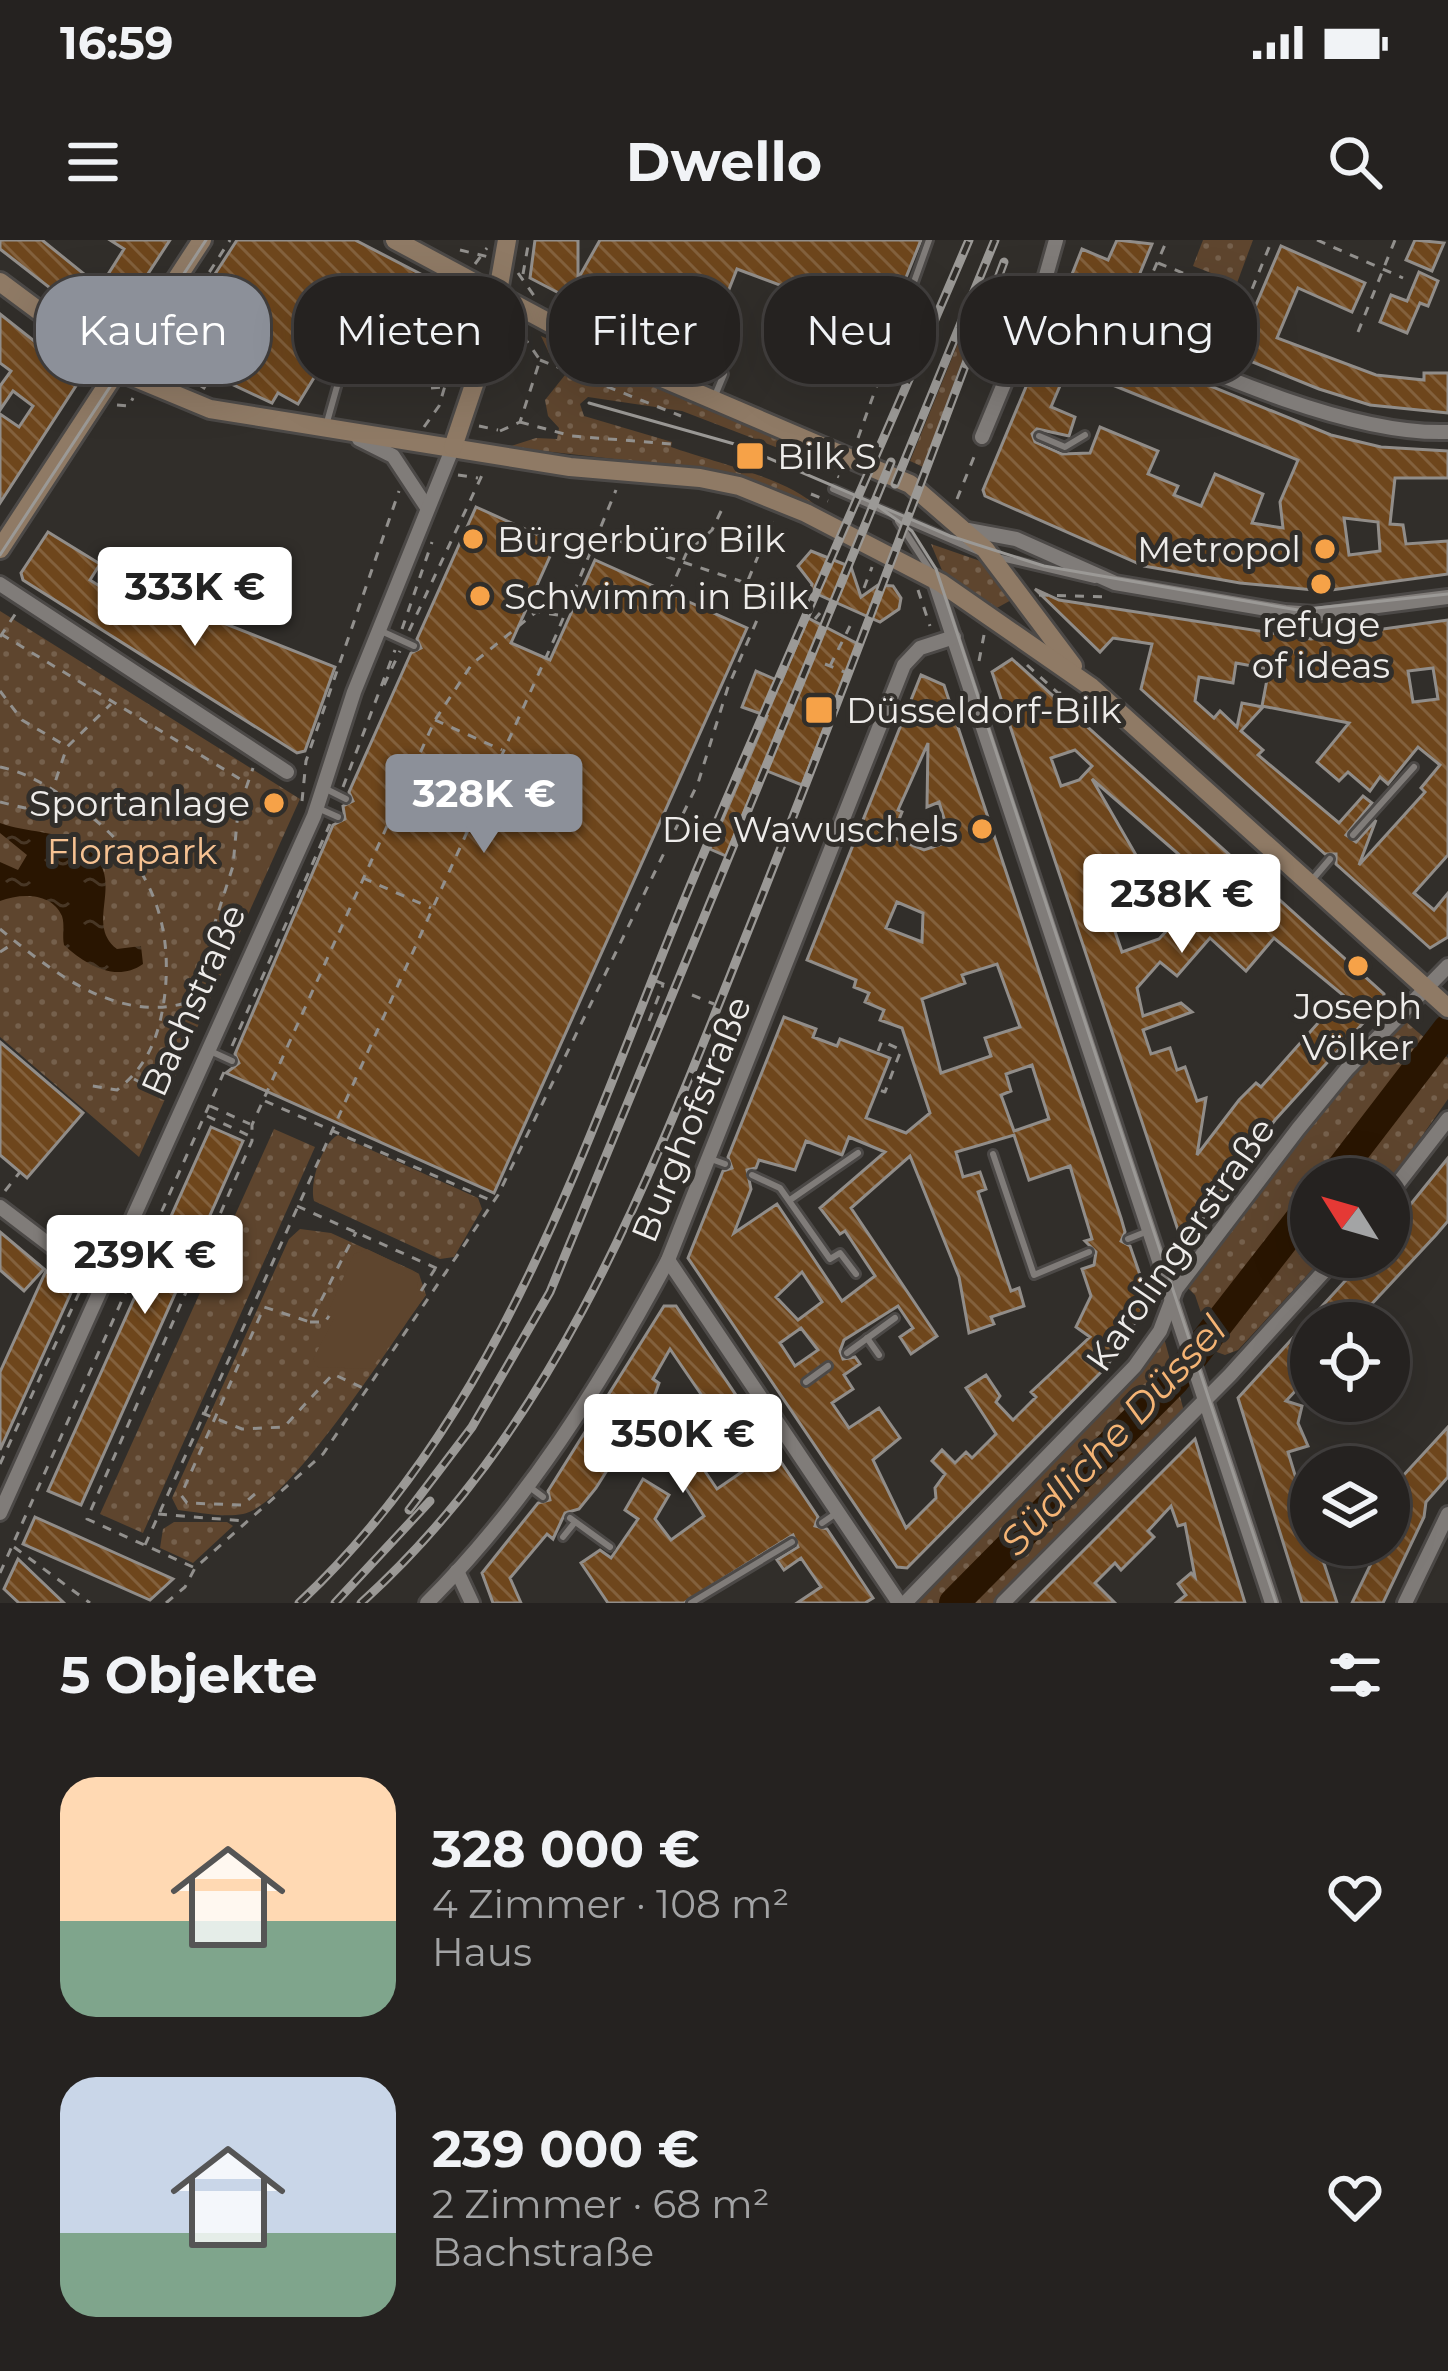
<!DOCTYPE html>
<html lang="de">
<meta charset="utf-8">
<style>
body{margin:0;font-family:Montserrat,sans-serif;background:#2d2a29;color:#f1f3f6;height:100vh;display:flex;flex-direction:column;font-size:45px;white-space:nowrap}
*{box-sizing:border-box;margin:0}
p{font-size:39px;color:#a3a4a5}
.icon{flex:none;width:66px;height:66px;fill:none;stroke:currentColor;stroke-width:2;stroke-linecap:round;stroke-linejoin:round}
.map{position:relative;height:1363px;overflow:hidden}
.sheet{display:flex;flex-direction:column;background:#252220;flex:1}
.sheet>*{flex:none}
.top-card{position:absolute;left:36px;top:36px;width:1377px;height:108px;display:flex;gap:24px}
.needle{width:78px;rotate:307deg}
.buttons{position:absolute;left:1290px;top:918px;display:grid;gap:24px}
.buttons a{display:grid;place-items:center;width:120px;height:120px;border-radius:50%;background:#252220;box-shadow:0 12px 48px #0002,0 0 0 3px #423f3e;font-size:60px}
.price{position:absolute;translate:-50% -102px;padding:0 27px;border-radius:12px;background:#fff;color:#222;font-size:39px;line-height:78px;filter:drop-shadow(0 3px 6px #0008)}
.price::after{content:'';position:absolute;left:50%;top:72px;width:36px;height:27px;margin-left:-18px;background:inherit;clip-path:polygon(0 0,100% 0,50% 100%)}
.price.on{background:#8c9099;color:#fff}
ul{padding:0;list-style:none}
li{display:flex;align-items:center;gap:36px;height:300px;padding:0 60px}
li span{display:grid;place-items:center;flex:none;width:336px;height:240px;border-radius:36px;color:#555}
li>.icon{margin-inline-start:auto}
span .icon{width:144px;height:144px;fill:#fffc;stroke-width:1}
li b{font-size:51px}
h2{display:flex;justify-content:space-between;align-items:center;height:144px;padding:0 60px;font-size:51px}
.chip{padding:0 42px;border-radius:48px;background:#252220;box-shadow:0 12px 48px #0002,0 0 0 3px #423f3e;font-size:42px;line-height:108px}
.chip.on{background:#8c9099;color:#fff}
.status{display:flex;justify-content:space-between;align-items:center;height:84px;padding:0 60px;background:#252220;direction:ltr}
.status svg{height:33px;fill:currentColor}
header{display:flex;justify-content:space-between;align-items:center;height:156px;padding:0 60px;background:#252220;font-size:54px;font-weight:700}
.map>svg:first-child{display:block}
.green{fill:url(#green-dots)}
.pitch{fill:#5e452e}
.water{fill:url(#water-ripples)}
.lines{fill:none;stroke-linecap:round;stroke-linejoin:round}
.river{stroke:#291501;stroke-width:30}
.building{fill:url(#building-back-hatch);stroke:#918d89;stroke-width:3;fill-rule:evenodd}
.lane-casing{stroke:#4c4947;stroke-width:12}
.street-casing{stroke:#4c4947;stroke-width:20}
.secondary-casing{stroke:#4c4947;stroke-width:24}
.path{stroke:#92908d;stroke-width:3;stroke-dasharray:9 9;stroke-linecap:butt}
.lane{stroke:#807c79;stroke-width:6}
.street{stroke:#807c79;stroke-width:14}
.secondary{stroke:#8f7a65;stroke-width:18}
.tram{stroke:#9b9996;stroke-width:3}
.rail-casing{stroke:#9b9996;stroke-width:9}
.rail{stroke:#312e2a;stroke-width:4.5;stroke-dasharray:14;stroke-linecap:butt}
.poi-dot{fill:#f6a248;stroke:#312e2a;stroke-width:4.5}
.labels{text-anchor:middle;dominant-baseline:central;stroke-width:10;stroke-linejoin:round;paint-order:stroke}
.poi-label{font-size:36px;fill:#eeecea;stroke:#312e2a;text-anchor:start}
.park-label{font-size:36px;fill:#f6c292;stroke:#312e2a}
.street-label{font-size:36px;fill:#eeecea;stroke:#312e2a}
.water-label{font-size:39px;font-style:italic;fill:#f4b475;stroke:#312e2a}
</style>
<div class="status"><b>16:59</b><svg viewBox="0 0 49 12"><path d="M0 12V9h3v3zM5 12V6h3v6zM10 12V3h3v9zM15 12V0h3v12zM26 1h20v11H26zM47 4h2v5h-2z"/></svg></div>
<header><svg class="icon" aria-label="menu" viewBox="0 0 24 24"><path d="M4 6h16M4 12h16M4 18h16"/></svg>Dwello<svg class="icon" aria-label="search" viewBox="0 0 24 24"><circle cx="10" cy="10" r="6"/><path d="M15 15l6 6"/></svg></header>
<div class="map">
<svg width="1448" height="1363" viewBox="0 0 1448 1363">
<defs>
<pattern id="green-dots" width="8" height="8" patternUnits="userSpaceOnUse" patternTransform="scale(3)"><rect width="8" height="8" fill="#5e452e"/><path d="M2 2h.1M6 6h.1" fill="none" stroke="#75604c" stroke-width="1.8" stroke-linecap="round"/></pattern>
<pattern id="water-ripples" width="26" height="14" patternUnits="userSpaceOnUse" patternTransform="scale(3)"><rect width="26" height="14" fill="#291501"/><path d="M2 4q2-2 4 0t4 0M15 11q2-2 4 0t4 0" fill="none" stroke="#483726"/></pattern>
<pattern id="building-back-hatch" width="6" height="6" patternUnits="userSpaceOnUse" patternTransform="scale(3)"><rect width="6" height="6" fill="#6e461c"/><path d="M-1 5l2 2M0 0l6 6M5-1l2 2" fill="none" stroke="#83613d"/></pattern>
</defs>
<rect width="100%" height="100%" fill="#312e2a"/>
<g class="green">
<path d="M1203 0H1253L1237 43 1193 26Z"/>
<path d="M975 74V86L923 227 910 221 967 81Z"/>
<path d="M541 96 837 221 835 230 682 171 588 157 580 164 584 176 672 202 671 207C710 221 790 239 817 267L721 231 508 207 536 198 557 199 559 188 548 176 545 160 573 125 549 113Z"/>
<path d="M931 304 986 323 1013 359 995 369 944 335Z"/>
<path d="M0 371 300 559 139 917 0 797Z"/>
<path d="M1404 780 1448 818V859L1389 943V939H1311V1017H1324L1238 1110 1225 1115 1214 1111 1195 1055 1185 1045 1350 831Z"/>
<path d="M274 889 315 907 143 1293 100 1274Z"/>
<path d="M338 895 478 958 482 969 454 1017 440 1019 314 961C309 943 322 903 338 895Z"/>
<path d="M300 989 331 993 412 1030 419 1034 426 1055C395 1097 289 1266 243 1274 223 1278 197 1272 178 1270L172 1258 289 999Z"/>
<path d="M1164 1098 1185 1175 998 1363H919L915 1356 1157 1099Z"/>
<path d="M174 1282H227L233 1286 193 1323 160 1308 163 1289Z"/>
</g>
<path class="pitch" d="M367 1009 419 1034 417 1049 426 1055 371 1129 318 1127 313 1119 334 1079 327 1074 354 1014Z"/>
<path class="water" d="M0 583C27 593 57 590 83 606 131 637 82 682 117 709L141 706 143 724C116 743 86 725 64 705 62 695 65 685 62 676 52 652 20 653 0 661V622L18 630 27 615 0 593Z"/>
<g class="lines">
<g class="river">
<path d="M1333 939 1448 789"/>
<path d="M954 1363 1174 1141 1311 965"/>
</g>
</g>
<g class="building">
<path d="M0 0H42L100 47 124 9 110 0H170L112 89 104 90 0 9Z"/>
<path d="M237 0H355L465 57 446 129 403 111 420 71 384 54 368 80 383 87 376 100 345 87 298 164 278 153 272 163 212 135 204 148 160 119Z"/>
<path d="M535 0H578V39L600 0H921L887 85 737 29 699 126 530 38Z"/>
<path d="M1117 0 1152 4 1138 38 1247 86 1281 6 1365 43 1352 72 1298 48 1277 98 1376 135 1424 140V133H1448V173L1370 165 1319 149 1067 47 1082 9 1108 20Z"/>
<path d="M1415 0 1444 3 1432 31 1406 20Z"/>
<path d="M1419 32 1438 41 1428 66 1420 63 1407 93 1380 82 1391 55 1407 61Z"/>
<path d="M0 74 81 138 0 263V174L19 187 33 166 13 151 0 170V146L11 131 0 123Z"/>
<path d="M1053 82 1331 195 1381 207 1448 211V238H1395L1390 284 1403 285 1406 304 1448 301V334L1324 351 1240 343 1144 326 985 256 983 250ZM1068 127 1298 220 1280 262 1283 288 1252 283 1263 254 1215 234 1201 266 1174 255 1178 246 1148 234 1158 211 1100 187 1090 213 1062 214 1035 202 1032 194 1037 189 1069 196 1075 177 1051 167ZM1344 278 1378 282 1380 311 1349 315Z"/>
<path d="M476 267 556 303 511 403 550 420 595 320 747 388 494 953 226 833 239 823 235 814 333 585 345 579 343 566 353 561 349 552 411 413 421 408 417 399Z"/>
<path d="M48 292 100 324 90 340 157 383 170 362 335 427 305 511 297 513 23 340 21 333Z"/>
<path d="M811 311 851 327 861 357 878 345 893 346 901 358 899 369 880 382 810 351 812 344 798 326Z"/>
<path d="M1035 349 1059 360 1311 399 1448 380V615L1414 653 1434 670 1448 653V697L1430 708 1336 624V614H1325L1141 449 1152 404 1113 398 1100 412ZM1236 423 1269 429 1262 466 1349 483 1317 522 1339 541 1348 532 1370 551 1380 537 1388 544 1418 507 1440 525 1421 548 1425 552 1359 625 1376 580 1356 602 1346 595 1372 563 1363 556 1339 583 1258 515 1263 510 1241 491 1263 467 1242 463 1237 487 1220 471 1214 478 1195 461 1199 437 1233 443ZM1433 428 1438 459 1413 462 1408 431Z"/>
<path d="M808 378 858 404 802 545 762 529 726 616 710 609 767 476 742 467 756 431 781 442Z"/>
<path d="M1012 419 1384 754V760L1275 880 1190 996 1179 993 992 432ZM1075 510 1092 526 1079 540 1061 546 1051 518ZM1092 539 1183 618 1179 623 1195 638 1200 633 1222 653 1205 672 1175 645 1162 659 1156 649 1148 666 1171 686 1159 699 1122 712 1110 677 1116 675 1114 669 1133 663 1126 640 1147 634ZM1210 698 1246 731 1274 698 1343 755 1261 847 1256 843 1239 860 1197 915 1206 858 1197 861 1185 827 1177 830 1170 808 1151 814 1143 790 1192 772 1181 763 1143 776 1137 748 1160 722 1177 736Z"/>
<path d="M921 435 944 445 1121 978 1125 992 1121 1001 1130 1006 1149 1061 1107 1126 907 1328 897 1327 688 1018 723 931 732 928 728 917 784 777 816 789 813 797 837 806 840 799 890 818 866 878 906 893 930 873 902 788 880 780 884 770 865 762 869 753 854 747 856 740 807 720ZM928 503 927 567 939 562 951 601 924 610 892 597 902 572 898 570ZM897 662 923 673 922 702 886 688ZM997 724 1020 787 985 798 991 816 941 833 922 759 965 743 962 735ZM1032 825 1049 879 1014 891 1001 855 1011 851 1006 834ZM1014 895 1029 940 1070 926 1092 999 1085 1001 1096 1012 1094 1025 1082 1029 1091 1056 1076 1087 1090 1097 1031 1152 1036 1157 1013 1180 996 1162 1000 1156 986 1135 966 1148 996 1194 972 1218 966 1212 955 1223 942 1210 932 1221 945 1234 935 1248 936 1258 906 1288 873 1220 900 1198 879 1168 849 1188 832 1163 853 1149 844 1135 860 1124 855 1117 843 1119 840 1111 844 1100 898 1066 913 1088 900 1097 911 1114 937 1096 851 968 910 916 959 1037 969 1093 994 1084 991 1077 1024 1066 1019 1048 1011 1051 978 952 986 949 980 932 963 937 956 912ZM849 897 885 912 820 968 840 994 845 991 875 1036 842 1061 777 964 734 993 751 949 747 930 756 928 759 920 795 930 806 901 842 915ZM802 1032 822 1062 798 1080 776 1057ZM801 1088 818 1110 795 1126 780 1103Z"/>
<path d="M0 802 83 873 27 938 0 915Z"/>
<path d="M211 887 243 901 81 1265 48 1251Z"/>
<path d="M1448 918V981L1436 995 1354 1083H1311V1134L1286 1161 1302 1166 1298 1183 1308 1206 1288 1212 1302 1258 1311 1255V1305H1318L1337 1363H1302L1238 1158 1367 1017H1389V991Z"/>
<path d="M0 992 44 1029 24 1051 0 1030Z"/>
<path d="M46 1031 71 1053 0 1210V1132Z"/>
<path d="M664 1066H676L818 1277 815 1286 827 1289 873 1358 865 1363H797L821 1347 801 1318 784 1330 777 1320 798 1307 793 1295 684 1363H608L581 1323 600 1310 611 1318 638 1279 625 1270 643 1239 669 1255 655 1279 671 1300 704 1276 667 1219 687 1205 717 1249 746 1229 723 1196 702 1210 689 1192 710 1177 708 1173 718 1179 670 1109 653 1139 659 1143 655 1154 596 1248 579 1269 565 1273 553 1299 547 1294 510 1338 521 1363H493L482 1333 538 1263 550 1260 548 1251Z"/>
<path d="M1448 1187V1237L1426 1262 1424 1277 1383 1363H1352L1380 1305H1389V1251Z"/>
<path d="M1195 1199 1245 1363H1176L1186 1355 1178 1344 1191 1333 1195 1337 1185 1284 1178 1286 1171 1266 1148 1291 1154 1297 1121 1330 1115 1323 1095 1343 1115 1363H1031Z"/>
<path d="M35 1277 122 1316 173 1339 150 1360 23 1304Z"/>
<path d="M18 1319 64 1363H19L4 1349Z"/>
</g>
<g class="lines">
<g class="lane-casing">
<g id="lane">
<path d="M865 100 885 105 894 98 929 0"/>
<path d="M714 158 724 134"/>
<path d="M327 182 347 111"/>
<path d="M1039 196 1065 207 1085 195"/>
<path d="M833 249 979 312"/>
<path d="M898 281 930 330"/>
<path d="M997 317 1095 340"/>
<path d="M379 390 414 406"/>
<path d="M322 547 346 559"/>
<path d="M320 569 338 577"/>
<path d="M1353 595 1414 527"/>
<path d="M1312 640 1330 619"/>
<path d="M208 810 232 821"/>
<path d="M993 914 1034 1035 1089 1012"/>
<path d="M711 919 725 924"/>
<path d="M752 935 780 948 830 1019 840 1013 856 1034"/>
<path d="M790 960 858 913"/>
<path d="M1128 999 1148 991"/>
<path d="M867 1098 879 1115"/>
<path d="M847 1113 895 1078"/>
<path d="M806 1142 828 1126"/>
<path d="M531 1248 543 1257"/>
<path d="M570 1278 610 1307"/>
<path d="M822 1283 838 1272"/>
<path d="M563 1297 575 1282"/>
<path d="M691 1363 792 1302"/>
</g>
</g>
<g class="street-casing">
<g id="street">
<path d="M1040 57C1153 104 1329 196 1448 192"/>
<path d="M982 197 1040 57 1056 0"/>
<path d="M359 199 393 216 426 266"/>
<path d="M968 290 1016 299 1115 343 1285 372 1315 374 1448 357"/>
<path d="M934 339 1272 1363"/>
<path d="M0 344 287 532"/>
<path d="M1389 955 1448 879"/>
<path d="M0 967 101 1044"/>
<path d="M668 1020 899 1363"/>
<path d="M0 1273 314 576 354 452 453 207"/>
<path d="M457 1331 472 1363"/>
<path d="M427 1363C527 1263 601 1145 668 1020L904 425 920 408 954 397"/>
<path d="M905 1363 1135 1126 1160 1091 1176 1049 1298 889 1347 829 1448 726"/>
<path d="M1003 1363 1230 1135 1337 1017"/>
<path d="M1405 1363 1448 1274"/>
</g>
</g>
<g class="secondary-casing">
<g id="secondary">
<path d="M395 0 613 117 910 244 985 309 1073 426"/>
<path d="M0 42 121 132 210 169 570 227 700 238 739 246 806 273 941 343 1091 447 1448 768"/>
<path d="M453 207 490 97 507 0"/>
<path d="M0 309 202 0"/>
</g>
</g>
<g class="path">
<path d="M1317 0 1403 38"/>
<path d="M460 10 489 17"/>
<path d="M1158 23 1248 59 1272 0"/>
<path d="M475 24 487 8"/>
<path d="M518 33 535 57"/>
<path d="M523 34 529 0"/>
<path d="M1132 80 1167 0"/>
<path d="M508 89 525 99"/>
<path d="M1358 92 1395 0"/>
<path d="M540 120 681 176"/>
<path d="M151 123 230 0"/>
<path d="M431 148 443 147"/>
<path d="M117 165 129 166 133 158"/>
<path d="M520 182 572 196 672 204"/>
<path d="M479 186 498 190"/>
<path d="M424 187 439 166 470 62"/>
<path d="M500 191 520 182 540 120 526 100"/>
<path d="M858 198 887 117"/>
<path d="M821 229 839 237"/>
<path d="M458 235 478 238"/>
<path d="M811 254 828 261"/>
<path d="M957 259 976 212"/>
<path d="M598 294 743 342"/>
<path d="M864 348 872 327"/>
<path d="M918 350 930 386"/>
<path d="M669 353 686 314 712 290 724 265"/>
<path d="M1039 355 1111 357"/>
<path d="M815 379 820 373"/>
<path d="M402 389 432 302"/>
<path d="M409 391 484 231"/>
<path d="M1 394 245 542"/>
<path d="M0 397 16 373"/>
<path d="M979 421 984 395"/>
<path d="M825 424 847 433"/>
<path d="M1027 425 1058 453H1066"/>
<path d="M830 426 850 386"/>
<path d="M384 445 400 411"/>
<path d="M0 451 22 480 66 506"/>
<path d="M435 480 502 510"/>
<path d="M0 527C25 532 46 545 67 559 138 606 174 666 165 753 160 794 149 825 117 850L86 845"/>
<path d="M343 547 395 410"/>
<path d="M302 561 306 521 399 251"/>
<path d="M0 562 25 568 49 560 67 507 111 464"/>
<path d="M363 638 431 668"/>
<path d="M0 689C50 730 113 781 182 764L194 748 233 626 238 571 253 528"/>
<path d="M0 712 14 703"/>
<path d="M656 741 673 748"/>
<path d="M692 755 714 764"/>
<path d="M649 781 663 745"/>
<path d="M232 806 330 584"/>
<path d="M709 806 733 816"/>
<path d="M878 811 882 801 901 810 885 852 879 850"/>
<path d="M134 839 167 857"/>
<path d="M265 861 492 961"/>
<path d="M210 866 250 884"/>
<path d="M207 876 252 897"/>
<path d="M5 951 20 932"/>
<path d="M297 966 447 1033"/>
<path d="M421 1051 435 1029"/>
<path d="M310 1082H325L329 1076"/>
<path d="M202 1173 242 1189 284 1187 333 1134 365 1149"/>
<path d="M0 1224 80 1051"/>
<path d="M255 1254 242 1265 187 1263 181 1255 264 1067 310 1082 356 992"/>
<path d="M158 1274 244 1281"/>
<path d="M145 1305 557 393 616 250"/>
<path d="M14 1307 90 1363"/>
<path d="M193 1327 87 1279 252 901V885L435 480 472 424 536 372 558 375"/>
<path d="M0 1333 224 832"/>
<path d="M166 1363 185 1347 195 1328 323 1214 498 955 698 543 728 447 757 380 744 350 773 280"/>
</g>
<use href="#lane" class="lane"/>
<use href="#street" class="street"/>
<use href="#secondary" class="secondary"/>
<g class="tram">
<path d="M589 163 738 205 950 296 1044 326 1298 370 1448 354"/>
<path d="M871 261 912 291 936 329 1276 1363"/>
<path d="M0 315 206 0"/>
</g>
<g class="rail-casing">
<g id="rail">
<path d="M895 244 995 0"/>
<path d="M409 1270 472 1187 550 1052 891 222"/>
<path d="M299 1363C508 1168 588 890 695 634 784 422 879 212 969 0"/>
<path d="M335 1363 430 1261"/>
<path d="M361 1363C564 1180 655 923 754 676 840 459 922 241 1004 22"/>
</g>
</g>
<use href="#rail" class="rail"/>
</g>
<g class="poi-dot">
<rect x="735" y="201" width="30" height="30" rx="6"/>
<circle cx="473" cy="299" r="12"/>
<circle cx="1325" cy="309" r="12"/>
<circle cx="1321" cy="344" r="12"/>
<circle cx="480" cy="356" r="12"/>
<rect x="804" y="455" width="30" height="30" rx="6"/>
<circle cx="274" cy="563" r="12"/>
<circle cx="982" cy="589" r="12"/>
<circle cx="1358" cy="726" r="12"/>
</g>
<g class="labels">
<g class="poi-label">
<text x="777" y="216">Bilk S</text>
<text x="497" y="299">Bürgerbüro Bilk</text>
<text x="1301" y="309" text-anchor="end">Metropol</text>
<text x="504" y="356">Schwimm in Bilk</text>
<text x="1321" y="384" text-anchor="middle">refuge<tspan x="1321" dy="41">of ideas</tspan></text>
<text x="846" y="470">Düsseldorf-Bilk</text>
<text x="250" y="563" text-anchor="end">Sportanlage</text>
<text x="958" y="589" text-anchor="end">Die Wawuschels</text>
<text x="1358" y="766" text-anchor="middle">Joseph<tspan x="1358" dy="41">Völker</tspan></text>
</g>
<g class="park-label">
<text x="132" y="611">Florapark</text>
</g>
<g class="street-label">
<text transform="translate(193 760) rotate(-66)">Bachstraße</text>
<text transform="translate(691 879) rotate(-68)">Burghofstraße</text>
<text transform="translate(1180 1004) rotate(-55)">Karolingerstraße</text>
</g>
<g class="water-label">
<text transform="translate(1113 1195) rotate(-47)">Südliche Düssel</text>
</g>
</g>
</svg>
<div class="buttons">
<a><svg class="needle" viewBox="-14 -14 28 28"><path d="M0-13l5 13h-10z" fill="#e53935"/><path d="M0 13l5-13h-10z" fill="#a3a4a5"/></svg></a>
<a><svg class="icon" aria-label="locate" viewBox="0 0 24 24"><circle cx="12" cy="12" r="6"/><path d="M12 2v4M12 18v4M2 12h4M18 12h4"/></svg></a>
<a><svg class="icon" aria-label="layers" viewBox="0 0 24 24"><path d="M12 4l9 5-9 5-9-5zM3 14l9 5 9-5"/></svg></a>
</div>
<b class="price" style="left:195px;top:409px">333K €</b>
<b class="price on" style="left:484px;top:616px">328K €</b>
<b class="price" style="left:1182px;top:716px">238K €</b>
<b class="price" style="left:145px;top:1077px">239K €</b>
<b class="price" style="left:683px;top:1256px">350K €</b>
<div class="top-card">
<a class="chip on">Kaufen</a>
<a class="chip">Mieten</a>
<a class="chip">Filter</a>
<a class="chip">Neu</a>
<a class="chip">Wohnung</a>
</div>
</div>
<section class="sheet">
<h2>5 Objekte<svg class="icon" aria-label="filters" viewBox="0 0 24 24"><path d="M4 7h16M4 17h16"/><circle cx="9" cy="7" r="2"/><circle cx="15" cy="17" r="2"/></svg></h2>
<ul>
<li><span style="background:linear-gradient(#ffd9b3 60%,#7fa58c 0)"><svg class="icon" aria-label="home" viewBox="0 0 24 24"><path d="M3 11l9-7 9 7M6 9v11h12V9"/></svg></span><div><b>328 000 €</b><p>4 Zimmer · 108 m²</p><p>Haus</p></div><svg class="icon" aria-label="heart" viewBox="0 0 24 24"><path d="M12 20l-8-8c-3-5 5-10 8-4 3-6 11-1 8 4z"/></svg></li>
<li><span style="background:linear-gradient(#c9d6e8 65%,#7fa58c 0)"><svg class="icon" aria-label="home" viewBox="0 0 24 24"><path d="M3 11l9-7 9 7M6 9v11h12V9"/></svg></span><div><b>239 000 €</b><p>2 Zimmer · 68 m²</p><p>Bachstraße</p></div><svg class="icon" aria-label="heart" viewBox="0 0 24 24"><path d="M12 20l-8-8c-3-5 5-10 8-4 3-6 11-1 8 4z"/></svg></li>
</ul>
</section>
